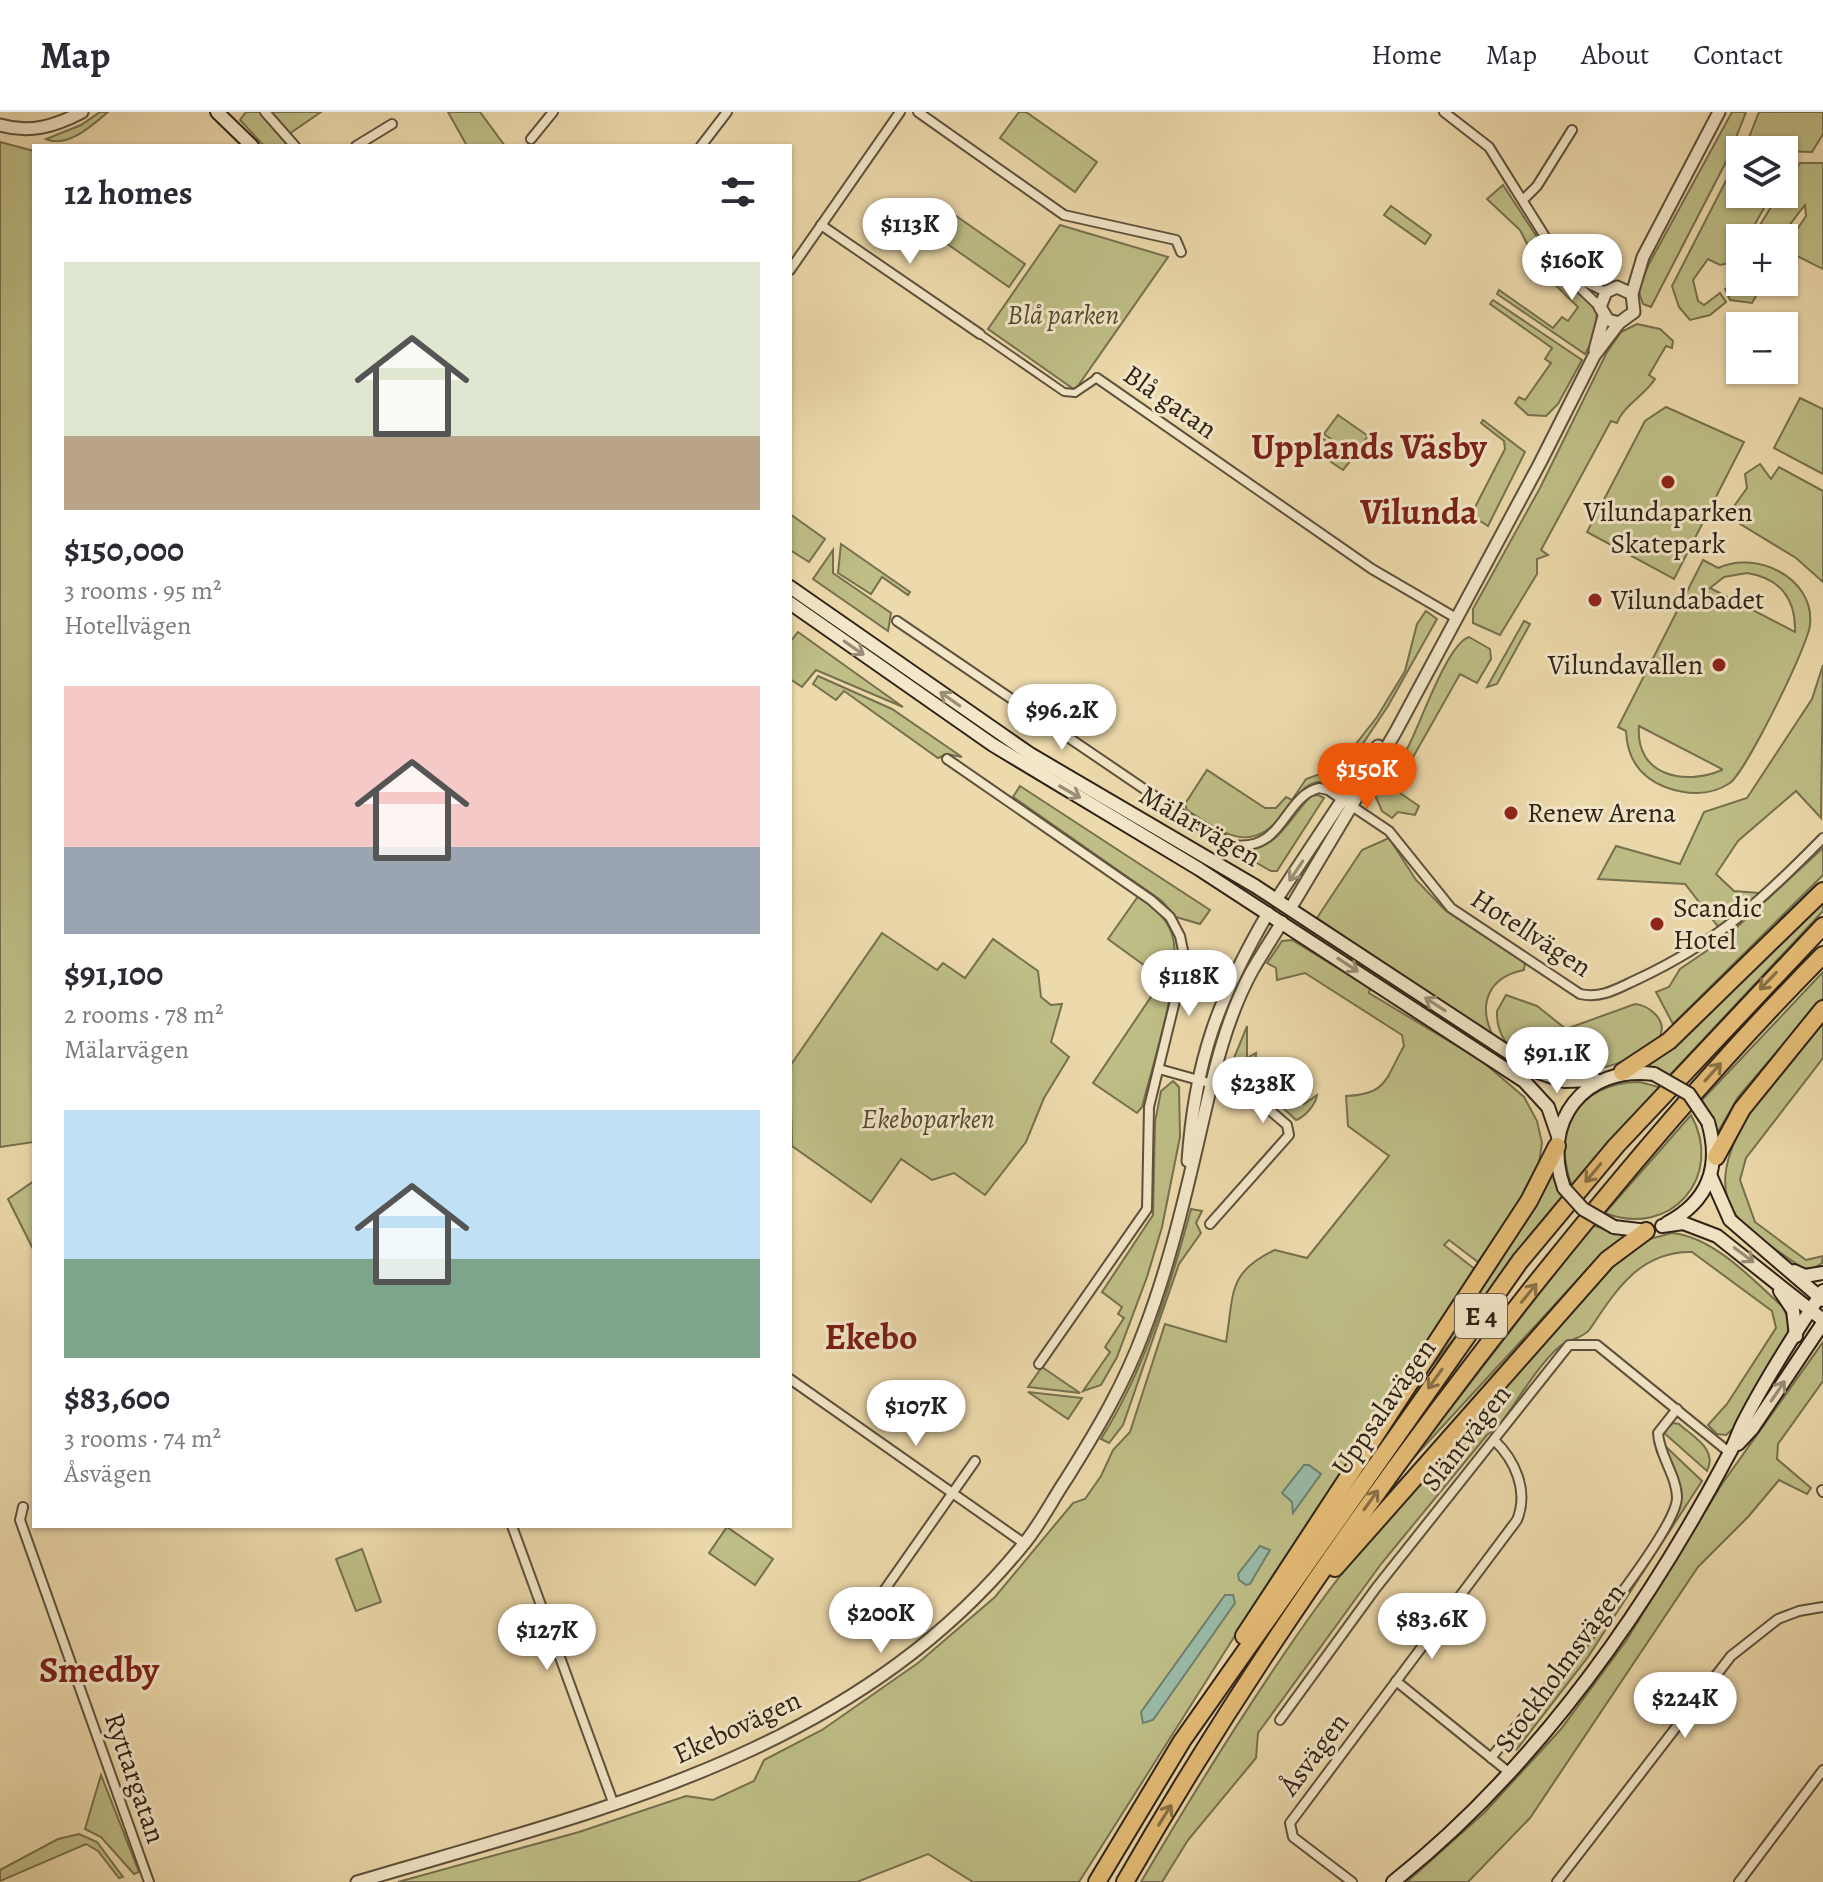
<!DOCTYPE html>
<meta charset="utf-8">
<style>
body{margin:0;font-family:Alegreya,serif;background:#f2f2f3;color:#2b2b33;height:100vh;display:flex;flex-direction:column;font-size:30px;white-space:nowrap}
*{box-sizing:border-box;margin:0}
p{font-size:26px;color:#7c7c81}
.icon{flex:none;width:44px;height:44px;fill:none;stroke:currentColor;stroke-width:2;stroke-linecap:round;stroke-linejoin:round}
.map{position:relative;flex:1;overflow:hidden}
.panel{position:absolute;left:32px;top:32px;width:760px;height:1384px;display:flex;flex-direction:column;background:#fff;border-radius:0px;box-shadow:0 2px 6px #0004}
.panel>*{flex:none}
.buttons{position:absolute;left:1726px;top:24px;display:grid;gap:16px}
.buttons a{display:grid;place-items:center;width:72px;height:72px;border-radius:0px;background:#fff;box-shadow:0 2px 6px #0004;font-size:40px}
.price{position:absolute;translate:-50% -68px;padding:0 18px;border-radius:28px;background:#fff;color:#222;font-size:26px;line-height:52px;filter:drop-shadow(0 2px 4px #0008)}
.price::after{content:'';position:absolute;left:50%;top:48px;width:24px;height:18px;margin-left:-12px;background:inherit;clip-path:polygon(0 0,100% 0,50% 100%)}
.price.current{background:#ea580c;color:#fff}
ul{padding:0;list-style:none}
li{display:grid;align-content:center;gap:16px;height:424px;padding:0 32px}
li span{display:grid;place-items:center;height:248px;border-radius:0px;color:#555}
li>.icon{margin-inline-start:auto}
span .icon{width:144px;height:144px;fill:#fffc;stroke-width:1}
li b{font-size:34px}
h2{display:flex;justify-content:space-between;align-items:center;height:96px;padding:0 32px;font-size:34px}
header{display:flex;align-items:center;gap:48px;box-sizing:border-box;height:112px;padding:0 40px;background:#fff;border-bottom:2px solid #e1e1e2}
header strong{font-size:38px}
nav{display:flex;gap:44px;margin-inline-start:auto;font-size:28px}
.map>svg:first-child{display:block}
.green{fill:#bebe86;stroke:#76704e;stroke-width:2;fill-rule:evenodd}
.water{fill:#99bba8;stroke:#6f7e6e;stroke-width:2}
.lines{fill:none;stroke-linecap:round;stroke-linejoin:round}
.pedestrian-casing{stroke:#5e503c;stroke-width:10}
.minor-casing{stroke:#5e503c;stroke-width:12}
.tertiary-casing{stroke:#5e503c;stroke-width:15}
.secondary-casing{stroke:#2f2217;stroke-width:16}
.motorway-casing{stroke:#2f2217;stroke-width:20}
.pedestrian{stroke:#f3e7c9;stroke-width:6}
.minor{stroke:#f3e7c9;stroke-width:8}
.tertiary{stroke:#f3e7c9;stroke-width:11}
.secondary{stroke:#f3e7c9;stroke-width:12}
.motorway{stroke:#e6bd76;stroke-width:16}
.secondary-bridge-casing{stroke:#2f2217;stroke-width:16;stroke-linecap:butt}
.secondary-bridge{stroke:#f3e7c9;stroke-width:12}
.oneway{stroke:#9b8e79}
.oneway2{stroke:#8a7046}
.poi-dot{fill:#8f2418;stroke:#f3e7c9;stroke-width:3}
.labels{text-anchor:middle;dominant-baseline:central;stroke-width:6;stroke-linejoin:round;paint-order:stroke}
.shield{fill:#f3e7c9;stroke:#6a5d4c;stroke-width:2}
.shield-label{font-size:26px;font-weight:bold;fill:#2f2217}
.park-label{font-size:28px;font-style:italic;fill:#534933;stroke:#f3e7c9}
.street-label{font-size:28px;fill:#2f2217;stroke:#f3e7c9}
.poi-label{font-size:28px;fill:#2f2217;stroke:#f3e7c9;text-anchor:start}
.district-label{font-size:36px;font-weight:bold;fill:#7a1f14;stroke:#f3e7c9}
</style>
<header>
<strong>Map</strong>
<nav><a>Home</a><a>Map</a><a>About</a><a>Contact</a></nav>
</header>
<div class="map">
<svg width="1823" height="1770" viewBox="0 0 1823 1770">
<rect width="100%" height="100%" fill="#eddaac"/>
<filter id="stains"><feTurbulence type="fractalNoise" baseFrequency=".0025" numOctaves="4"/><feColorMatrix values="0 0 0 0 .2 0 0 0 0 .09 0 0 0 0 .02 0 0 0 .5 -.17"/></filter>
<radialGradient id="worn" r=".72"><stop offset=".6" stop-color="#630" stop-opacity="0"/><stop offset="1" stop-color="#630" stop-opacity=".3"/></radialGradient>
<g class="green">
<path d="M100 0H108C93 13 67 37 46 27L81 13Z"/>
<path d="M246 0H262L286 28 285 34H264L240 8Z"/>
<path d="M269 0H321L289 22Z"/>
<path d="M448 0H480L505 34H467Z"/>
<path d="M1019 0H1026L1097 50 1075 80 1000 26Z"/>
<path d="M1732 0H1746L1728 46 1651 195 1643 192 1638 177 1649 152Z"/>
<path d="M1759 0H1823V22L1812 40 1744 38Z"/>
<path d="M0 30 34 39V1030L0 1035Z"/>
<path d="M1740 51V82H1772L1747 126H1740V138L1729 151 1720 153 1708 147 1693 168 1698 189 1704 193 1720 181 1726 190 1710 203 1690 208 1679 195 1672 174 1734 53Z"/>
<path d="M1800 51H1823V157L1795 143 1784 164V137L1806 104 1805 93C1784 118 1788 126 1752 126L1779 82H1784V75Z"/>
<path d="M1503 73 1560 160 1597 199 1595 225 1585 242 1497 182 1499 178 1553 216 1562 205 1568 209 1578 195 1541 159 1520 118 1487 87Z"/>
<path d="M1391 94 1431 123 1425 132 1384 103Z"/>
<path d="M949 99 1025 152 1009 175 933 122Z"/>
<path d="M1060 113 1168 145 1075 278 988 217Z"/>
<path d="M1740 168 1764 170 1752 191 1730 188 1725 177Z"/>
<path d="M1493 188 1582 248 1558 292 1546 304 1528 303 1515 291 1519 285 1525 288 1551 251 1545 247 1552 236 1490 192Z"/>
<path d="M1637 212 1660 217 1673 229 1672 236 1666 234 1649 263 1655 267C1645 283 1623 294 1617 311L1611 309 1541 438 1548 443 1537 447V462L1500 523 1473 511V497L1540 376 1607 240 1621 220Z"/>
<path d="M1800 286 1823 297V362L1774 336Z"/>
<path d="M1666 295 1744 330 1674 467 1587 420 1645 309Z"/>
<path d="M1338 303 1368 324 1354 343 1324 322Z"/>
<path d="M1483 308 1525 340 1488 414 1471 403 1505 337 1504 329 1481 311Z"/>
<path d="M1322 326 1352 347 1343 358 1313 338Z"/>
<path d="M1760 352 1771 367 1779 355 1823 379V470L1796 446 1727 404 1747 376 1745 362Z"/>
<path d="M790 402 825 427 809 450 790 438Z"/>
<path d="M841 432 910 480 908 483 882 465 871 482 838 461Z"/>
<path d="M833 438V461L891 501 888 519 813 467Z"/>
<path d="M1703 448 1718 456C1755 438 1815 465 1810 513 1808 534 1746 659 1730 671 1709 685 1687 683 1665 675 1640 665 1627 646 1626 619L1618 615ZM1747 461C1780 466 1796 487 1795 520L1710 476 1724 465ZM1639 614 1722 657V658C1685 674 1635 664 1639 614Z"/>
<path d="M1426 499 1437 507 1388 594 1336 672C1330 672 1323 670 1318 670 1306 672 1300 680 1294 689 1256 742 1235 730 1187 698L1185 692 1207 658 1265 696H1276L1286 685 1292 688 1306 667 1337 656 1377 605 1405 559 1417 512Z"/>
<path d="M1524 509 1530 512 1497 572 1487 575Z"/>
<path d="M798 520 903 595 816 558 802 575 790 567V530Z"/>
<path d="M1469 525 1490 537 1491 547 1477 571 1460 562 1412 647 1411 661 1400 681 1419 694 1415 703 1398 700 1392 706 1382 699 1374 681C1386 667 1398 651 1408 635 1420 613 1447 532 1469 525Z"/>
<path d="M1823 553 1821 706 1796 679 1738 729 1716 762 1734 779 1760 781 1720 817 1685 772 1598 767 1616 734 1680 752 1704 700 1747 686 1812 587Z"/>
<path d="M818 564 892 597 962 645 947 642 938 646 844 579 836 588 813 572Z"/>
<path d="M1020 674 1210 798 1200 812 1176 805 1162 789 1013 685Z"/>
<path d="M1318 683 1324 686 1277 759H1271L1236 739C1281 737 1284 712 1311 684Z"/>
<path d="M1389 726 1416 768 1445 798 1525 851 1524 858C1489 865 1477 891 1493 924L1488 925 1317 806 1362 738Z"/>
<path d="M1823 736V763L1673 912 1656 880 1669 875 1680 857 1724 827Z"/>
<path d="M1139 783C1153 795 1169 807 1173 826 1182 863 1152 955 1142 995L1137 1001 1093 971 1163 867 1108 827Z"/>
<path d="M1823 786V799L1669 964 1642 955Z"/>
<path d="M882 821 937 858 943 851 965 866 993 827 1038 859 1041 885 1051 893 1062 892 1051 930 1069 945 1044 986 1026 1030 985 1083 954 1061 932 1068 901 1047 871 1090 792 1034 790 954Z"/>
<path d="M1292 828 1370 876 1369 881 1482 949 1524 985 1537 1009 1542 1031 1539 1051 1526 1081 1478 1150 1449 1128 1444 1133 1476 1158 1236 1522 1079 1770H973L928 1742 857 1770H398L579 1720 686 1684 713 1688 754 1669 764 1648 822 1618 918 1551 995 1485 1073 1391 1085 1387 1101 1364 1113 1338 1130 1320 1165 1212 1226 1230C1234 1182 1227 1160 1275 1138L1307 1146 1389 1044 1348 1014 1346 984C1388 982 1385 967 1404 934L1402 923 1305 861 1277 868 1276 856 1267 851 1282 829Z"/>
<path d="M1823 860V886L1738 985 1718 1020 1702 988Z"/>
<path d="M1506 883 1537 894 1566 917 1635 892C1649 893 1669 909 1659 926 1656 930 1649 934 1645 937 1610 961 1565 966 1527 948 1508 938 1496 921 1497 899Z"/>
<path d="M1823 909V946L1746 1046 1740 1068 1755 1110 1806 1148 1823 1144 1822 1151 1813 1157 1802 1156C1780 1139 1745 1121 1732 1097 1700 1040 1788 950 1823 909Z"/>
<path d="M1247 914V946L1256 941 1255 963 1250 972H1240L1228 966V961Z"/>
<path d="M1173 969 1179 975 1180 1025 1162 1115 1147 1165 1117 1245 1101 1273 1083 1279 1110 1240 1105 1235 1124 1206 1118 1202 1122 1195 1102 1180 1153 1103 1155 1010 1161 979Z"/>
<path d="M1273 969 1274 978 1284 989 1304 992 1317 983C1316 992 1305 1005 1296 1008L1266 980V975Z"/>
<path d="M1640 970 1662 976 1574 1078C1549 1023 1576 970 1640 970Z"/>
<path d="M1691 1003C1725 1064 1671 1127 1605 1101Z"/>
<path d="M1552 1061 1564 1088 1409 1283Z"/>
<path d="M34 1069V1139L8 1087Z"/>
<path d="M1191 1097 1202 1099 1196 1111 1201 1121 1179 1152 1123 1313 1109 1331 1101 1327C1145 1257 1170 1175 1191 1097Z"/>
<path d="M1592 1113 1626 1124 1592 1152 1407 1353Z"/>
<path d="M1672 1121C1714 1125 1753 1168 1783 1195L1789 1209 1788 1224 1734 1316 1726 1323 1717 1322 1708 1313 1727 1292 1776 1216 1772 1199 1692 1140C1640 1139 1616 1178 1590 1217 1584 1226 1567 1228 1559 1235 1538 1253 1516 1291 1499 1314L1487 1323 1381 1452 1258 1621 1256 1646 1188 1728 1162 1770H1141C1195 1678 1252 1586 1314 1499 1402 1377 1511 1265 1610 1153L1646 1128Z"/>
<path d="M1823 1230V1269L1778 1332 1777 1347 1811 1376 1807 1382 1779 1368 1748 1405 1698 1455 1530 1706 1468 1770H1407L1485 1700 1561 1617 1626 1529 1722 1372Z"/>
<path d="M1042 1255 1080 1281 1028 1275Z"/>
<path d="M1028 1280 1082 1286 1068 1307Z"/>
<path d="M1673 1311 1679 1312C1693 1325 1718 1337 1707 1359L1663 1320Z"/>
<path d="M1662 1331 1702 1369 1588 1545 1517 1637 1506 1640V1634L1630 1475 1678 1396 1679 1381Z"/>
<path d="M727 1415 773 1447 755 1473 709 1441Z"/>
<path d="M362 1437 381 1490 356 1499 336 1447Z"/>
<path d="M101 1663 139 1760 134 1762 101 1725 85 1717Z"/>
<path d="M79 1722 97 1730 123 1765 119 1766 98 1739 86 1732 0 1769V1758L58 1727Z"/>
</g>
<g class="water">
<path d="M1304 1353H1309L1321 1362 1293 1401 1292 1390 1282 1381Z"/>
<path d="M1260 1434 1270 1438 1250 1472 1246 1473 1239 1468 1238 1462Z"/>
<path d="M1225 1483H1233L1235 1491 1153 1608 1143 1611 1141 1600Z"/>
</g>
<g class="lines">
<g class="pedestrian-casing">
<path id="pedestrian" d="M980 222 1064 280 1075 281 1097 266"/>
</g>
<g class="minor-casing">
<g id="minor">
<path d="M265 0 295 34"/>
<path d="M918 0 1064 103 1176 128 1181 140"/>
<path d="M1444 0 1489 35 1559 147 1579 175 1600 195"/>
<path d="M531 27 553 0"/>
<path d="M356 34 392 12"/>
<path d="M701 34 727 0"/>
<path d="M1523 88 1537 74 1572 18"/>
<path d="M821 113 980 222"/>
<path d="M790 158 900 0"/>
<path d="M1574 165 1606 180"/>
<path d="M1097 266 1372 457 1456 506"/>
<path d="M897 509 1178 700 1233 733C1284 740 1283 685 1319 676L1328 678 1389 719 1451 796 1580 882C1602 887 1618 876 1638 867 1719 829 1761 789 1823 726"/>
<path d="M947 647 1151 788 1170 805 1180 824 1185 848 1149 995 1147 1097 1039 1252"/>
<path d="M1159 957 1252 983 1287 1013 1289 1023 1210 1112"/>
<path d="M790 1267 1025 1432"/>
<path d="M1822 1378 1823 1380"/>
<path d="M23 1395 20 1408 149 1770"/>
<path d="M512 1414 614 1693"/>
<path d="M869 1500 975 1349"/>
<path d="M1396 1569 1511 1662"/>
<path d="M1280 1608 1376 1476 1569 1233H1597L1730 1341"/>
<path d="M1491 1646C1523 1605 1676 1425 1677 1386 1677 1364 1659 1343 1658 1321L1677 1297"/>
<path d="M1352 1770 1293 1725 1290 1711 1517 1408C1529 1379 1515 1348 1494 1328"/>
<path d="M1557 1770 1731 1544 1778 1507 1799 1499 1823 1495"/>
<path d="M1739 1770 1823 1658"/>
</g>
</g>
<g class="tertiary-casing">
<g id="tertiary">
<path d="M0 13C30 22 55 14 82 0"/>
<path d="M1632 182 1643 145 1719 0"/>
<path d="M1595 238 1604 204"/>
<path d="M1276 788 1378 634"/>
<path d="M1290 797 1395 621 1540 351 1594 244 1619 211 1634 200 1632 182 1617 175 1606 180 1600 195 1608 208 1619 211"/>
<path d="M1188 1049C1195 948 1218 887 1268 801"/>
<path d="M357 1770C602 1697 853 1642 1023 1433 1040 1413 1052 1388 1067 1366 1097 1318 1124 1273 1144 1219 1168 1157 1184 1090 1199 1025 1212 969 1224 910 1252 859 1261 843 1272 827 1282 810"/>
</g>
</g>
<g class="secondary-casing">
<g id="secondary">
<path d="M217 0 252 34"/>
<path d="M790 475 1030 642 1255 774 1538 960 1564 969 1596 968"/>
<path d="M790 491 993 633 1199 757 1524 969 1548 995 1558 1024"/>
<path d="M1711 1065 1730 1108 1823 1188"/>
<path d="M1564 1076C1540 1010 1584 953 1654 962"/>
<path d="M1667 1111C1709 1089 1721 1054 1708 1010"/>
<path d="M1662 1114 1683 1111 1717 1124 1823 1208"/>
<path d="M1614 1115 1647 1119"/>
<path d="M1794 1159 1805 1164 1823 1161"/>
<path d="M1780 1179 1793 1198 1796 1224"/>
<path d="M1738 1332 1752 1317 1823 1211"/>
<path d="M1393 1770C1535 1657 1644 1502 1729 1342 1735 1332 1738 1320 1744 1309 1767 1265 1795 1221 1823 1179"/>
</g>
</g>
<g class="motorway-casing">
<g id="motorway">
<path d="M1622 960 1669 929 1823 779"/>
<path d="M1716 1045 1742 997 1823 897"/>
<path d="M1335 1456 1607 1148 1646 1119"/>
<path d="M1244 1524 1529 1089 1557 1034"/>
<path d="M1097 1770 1182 1629 1520 1149 1616 1034 1823 814"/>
<path d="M1125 1770C1245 1561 1383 1364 1532 1176 1624 1061 1719 948 1823 843"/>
</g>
</g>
<use href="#pedestrian" class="pedestrian"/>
<use href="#minor" class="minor"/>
<use href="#tertiary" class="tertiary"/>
<use href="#secondary" class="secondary"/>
<use href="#motorway" class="motorway"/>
<g class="secondary-bridge-casing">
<g id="secondary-bridge">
<path d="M1654 962 1689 982 1708 1010"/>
<path d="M1564 1076 1583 1097 1614 1115"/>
</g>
</g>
<use href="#secondary-bridge" class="secondary-bridge"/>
</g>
<defs><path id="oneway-shaft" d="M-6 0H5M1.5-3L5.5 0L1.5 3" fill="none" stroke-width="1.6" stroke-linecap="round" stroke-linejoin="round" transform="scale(2)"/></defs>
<g class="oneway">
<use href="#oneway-shaft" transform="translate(854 536) rotate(35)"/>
<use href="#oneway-shaft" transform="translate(950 587) rotate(-145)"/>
<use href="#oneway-shaft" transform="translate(1070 680) rotate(30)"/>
<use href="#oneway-shaft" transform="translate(1296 759) rotate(124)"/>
<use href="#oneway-shaft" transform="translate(1348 853) rotate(33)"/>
<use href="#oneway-shaft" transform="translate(1435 892) rotate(-147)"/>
<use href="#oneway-shaft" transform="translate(1744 1143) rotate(37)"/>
<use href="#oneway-shaft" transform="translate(1778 1279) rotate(-56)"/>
</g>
<g class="oneway2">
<use href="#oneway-shaft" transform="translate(1768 869) rotate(134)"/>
<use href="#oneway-shaft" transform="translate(1713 960) rotate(-48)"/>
<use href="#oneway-shaft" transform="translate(1593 1061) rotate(130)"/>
<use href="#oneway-shaft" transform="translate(1529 1181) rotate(-51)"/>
<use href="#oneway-shaft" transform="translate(1435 1267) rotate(126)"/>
<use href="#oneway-shaft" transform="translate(1371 1388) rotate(-54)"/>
<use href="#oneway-shaft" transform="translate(1165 1703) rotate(-58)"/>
</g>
<g class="poi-dot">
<circle cx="1668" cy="370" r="8"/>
<circle cx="1595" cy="488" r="8"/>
<circle cx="1719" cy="553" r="8"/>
<circle cx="1511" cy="701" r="8"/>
<circle cx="1657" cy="812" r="8"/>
</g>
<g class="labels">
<rect class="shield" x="1455" y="1182" width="52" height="44" rx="6"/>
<g class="shield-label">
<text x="1481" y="1204">E 4</text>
</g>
<g class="park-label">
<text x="1063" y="203">Blå parken</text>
<text x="928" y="1007">Ekeboparken</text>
</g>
<g class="street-label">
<text transform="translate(1170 290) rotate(35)">Blå gatan</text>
<text transform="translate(1200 714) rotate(30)">Mälarvägen</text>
<text transform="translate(1531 821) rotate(33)">Hotellvägen</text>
<text transform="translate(1384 1295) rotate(-55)">Uppsalavägen</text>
<text transform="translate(1466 1326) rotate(-52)">Släntvägen</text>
<text transform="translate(1560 1556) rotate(-54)">Stockholmsvägen</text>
<text transform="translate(737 1615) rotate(-25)">Ekebovägen</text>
<text transform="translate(1314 1642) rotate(-53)">Åsvägen</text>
<text transform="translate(135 1666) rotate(71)">Ryttargatan</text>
</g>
<g class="poi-label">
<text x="1668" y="400" text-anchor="middle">Vilundaparken<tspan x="1668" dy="32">Skatepark</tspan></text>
<text x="1611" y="488">Vilundabadet</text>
<text x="1703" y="553" text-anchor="end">Vilundavallen</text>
<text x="1527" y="701">Renew Arena</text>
<text x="1673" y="796">Scandic<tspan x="1673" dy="32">Hotel</tspan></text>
</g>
<g class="district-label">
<text x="1369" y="334">Upplands Väsby</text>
<text x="1419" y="399">Vilunda</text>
<text x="871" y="1224">Ekebo</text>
<text x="99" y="1557">Smedby</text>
</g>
</g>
<rect width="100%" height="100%" filter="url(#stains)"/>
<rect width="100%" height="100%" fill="url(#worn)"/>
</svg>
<div class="buttons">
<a><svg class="icon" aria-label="layers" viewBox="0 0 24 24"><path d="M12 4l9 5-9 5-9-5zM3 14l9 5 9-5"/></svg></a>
<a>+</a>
<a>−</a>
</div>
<b class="price" style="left:910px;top:154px">$113K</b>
<b class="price" style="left:1572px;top:190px">$160K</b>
<b class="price" style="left:1062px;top:640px">$96.2K</b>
<b class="price current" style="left:1367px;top:699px">$150K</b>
<b class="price" style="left:1189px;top:906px">$118K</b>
<b class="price" style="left:1557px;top:983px">$91.1K</b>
<b class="price" style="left:1263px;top:1013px">$238K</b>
<b class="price" style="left:916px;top:1336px">$107K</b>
<b class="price" style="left:881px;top:1543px">$200K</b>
<b class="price" style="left:1432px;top:1549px">$83.6K</b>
<b class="price" style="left:547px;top:1560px">$127K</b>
<b class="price" style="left:1685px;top:1628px">$224K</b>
<section class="panel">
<h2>12 homes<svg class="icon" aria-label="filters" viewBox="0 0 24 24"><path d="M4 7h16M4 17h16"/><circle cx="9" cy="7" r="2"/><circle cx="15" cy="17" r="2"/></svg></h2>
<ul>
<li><span style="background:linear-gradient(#dfe7d0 70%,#b9a48a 0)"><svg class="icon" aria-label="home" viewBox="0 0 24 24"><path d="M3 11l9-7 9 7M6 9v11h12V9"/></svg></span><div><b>$150,000</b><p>3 rooms · 95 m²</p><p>Hotellvägen</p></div></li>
<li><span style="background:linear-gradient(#f6c9c9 65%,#9aa5b1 0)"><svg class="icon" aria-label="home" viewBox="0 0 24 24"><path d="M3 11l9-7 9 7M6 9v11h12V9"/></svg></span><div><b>$91,100</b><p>2 rooms · 78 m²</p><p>Mälarvägen</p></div></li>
<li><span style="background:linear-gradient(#bfe0f5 60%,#7fa58c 0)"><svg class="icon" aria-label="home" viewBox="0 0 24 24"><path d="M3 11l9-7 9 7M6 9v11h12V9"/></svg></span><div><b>$83,600</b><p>3 rooms · 74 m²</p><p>Åsvägen</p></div></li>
</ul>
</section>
</div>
